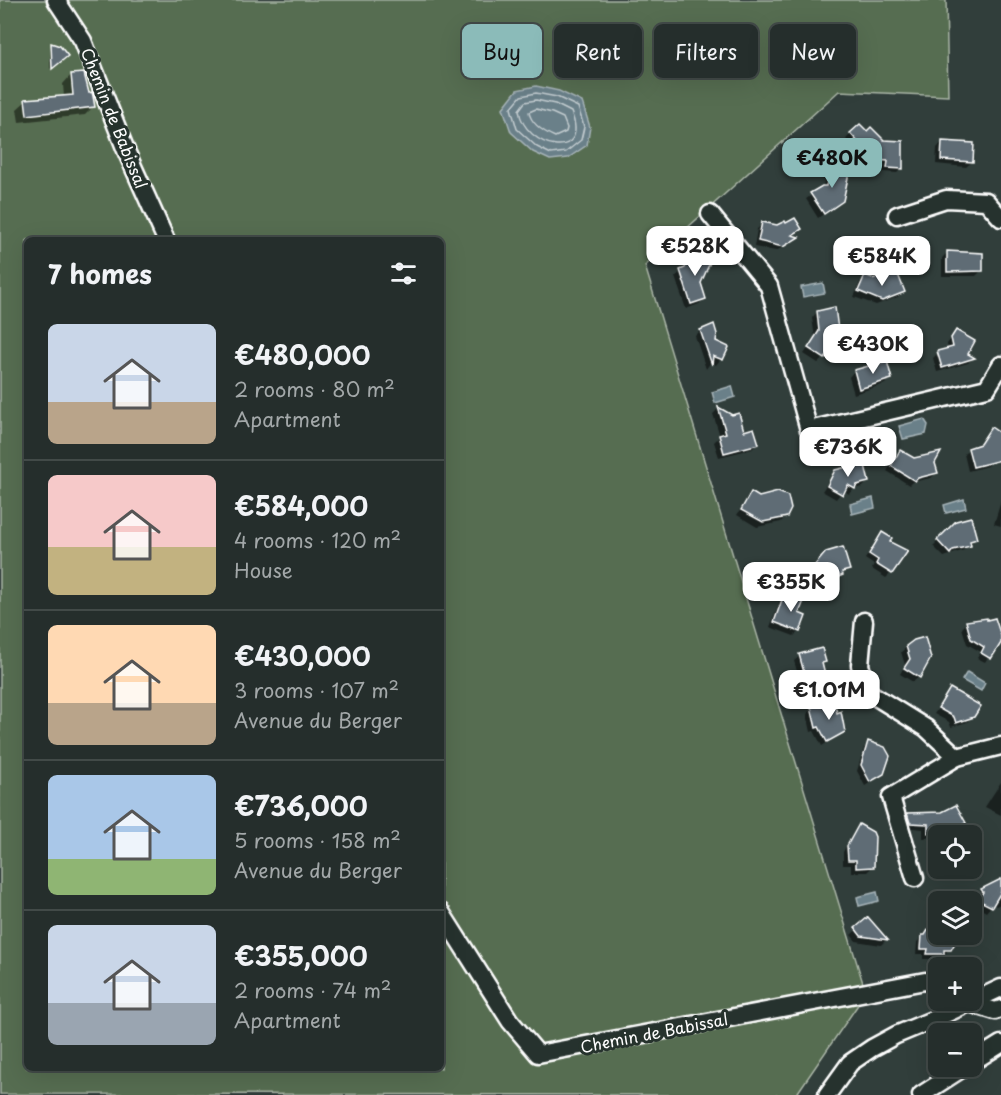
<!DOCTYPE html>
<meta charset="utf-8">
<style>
body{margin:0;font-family:"Playpen Sans",sans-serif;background:#2d3634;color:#f1f3f6;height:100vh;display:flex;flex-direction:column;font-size:22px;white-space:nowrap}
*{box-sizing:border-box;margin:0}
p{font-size:20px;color:#a3a8a9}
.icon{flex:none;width:33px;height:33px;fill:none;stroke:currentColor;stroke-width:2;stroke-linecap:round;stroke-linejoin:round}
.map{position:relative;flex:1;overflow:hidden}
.drawer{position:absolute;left:24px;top:237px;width:420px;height:834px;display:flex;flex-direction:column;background:#252e2c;border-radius:9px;box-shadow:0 6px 24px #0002,0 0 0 2px #424a48}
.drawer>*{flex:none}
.guide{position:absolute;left:462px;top:24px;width:448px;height:54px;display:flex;gap:12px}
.fabs{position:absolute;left:928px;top:825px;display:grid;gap:12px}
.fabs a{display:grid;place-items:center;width:54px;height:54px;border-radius:9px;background:#252e2c;box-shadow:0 6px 24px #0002,0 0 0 2px #424a48;font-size:30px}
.price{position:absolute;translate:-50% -51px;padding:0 14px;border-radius:12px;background:#fff;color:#222;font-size:20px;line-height:39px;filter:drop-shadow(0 2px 3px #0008)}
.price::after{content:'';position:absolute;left:50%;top:36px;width:18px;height:14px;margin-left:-9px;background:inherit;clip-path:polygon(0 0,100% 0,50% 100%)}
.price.selected{background:#8bbbb9;color:#111}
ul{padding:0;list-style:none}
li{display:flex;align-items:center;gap:18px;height:150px;padding:0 24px}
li+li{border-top:2px solid #424a48}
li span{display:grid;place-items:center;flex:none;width:168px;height:120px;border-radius:9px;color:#555}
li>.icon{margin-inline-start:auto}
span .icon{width:72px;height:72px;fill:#fffc;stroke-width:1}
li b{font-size:26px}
h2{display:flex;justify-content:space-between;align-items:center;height:72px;padding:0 24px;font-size:26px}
.pill{padding:0 21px;border-radius:9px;background:#252e2c;box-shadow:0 6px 24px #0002,0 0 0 2px #424a48;font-size:21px;line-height:54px}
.pill.selected{background:#8bbbb9;color:#111}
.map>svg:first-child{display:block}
.green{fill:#576d51;stroke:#abb6a8;stroke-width:1.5;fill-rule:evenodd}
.water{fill:#6a8089;stroke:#a6b3b8;stroke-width:1.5}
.shadow{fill:#0007}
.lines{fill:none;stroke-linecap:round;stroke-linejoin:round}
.shore{stroke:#c3ccd0;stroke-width:1.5}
.building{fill:#5e6c75;stroke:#fff;stroke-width:1.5}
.minor-casing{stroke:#fff;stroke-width:21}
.minor{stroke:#26332d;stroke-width:16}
.labels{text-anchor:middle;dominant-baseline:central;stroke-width:6;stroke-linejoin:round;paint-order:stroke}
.street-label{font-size:16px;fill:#fff;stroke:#26332d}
</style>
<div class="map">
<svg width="1001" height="1095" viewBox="0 0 1001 1095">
<rect width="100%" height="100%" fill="#313e3b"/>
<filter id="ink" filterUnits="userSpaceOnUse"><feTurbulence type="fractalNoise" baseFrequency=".0167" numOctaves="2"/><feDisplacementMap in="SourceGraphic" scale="12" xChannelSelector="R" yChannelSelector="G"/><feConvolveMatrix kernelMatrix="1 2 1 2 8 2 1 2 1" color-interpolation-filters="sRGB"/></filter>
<g filter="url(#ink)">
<path class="green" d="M0 0H946L948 96 839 91 645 266 866 993 796 1095 0 1094ZM27 240H441V1068H27Z"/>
<g class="water">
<path d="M536 86 559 91 582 102 590 127 587 145 568 158 550 160 533 152 511 132 503 108 517 90Z"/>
<path d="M823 283 825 293 803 297 801 287Z"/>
<path d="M732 386 735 397 715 403 712 392Z"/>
<path d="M924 419 928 425 926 434 903 439 899 426Z"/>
<path d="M873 498 875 508 852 514 850 504Z"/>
<path d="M964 499 966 508 946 513 944 505Z"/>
<path d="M967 672 985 683 981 691 962 680Z"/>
<path d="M877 892 879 901 859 906 857 897Z"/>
</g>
<g class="shadow">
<path d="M52 45 66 56 50 69V47Z"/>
<path d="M71 75 93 107 85 115 19 122 17 109 26 101 64 97 63 84Z"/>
<path d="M851 134 902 168 897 173 883 172V165H869L846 139Z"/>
<path d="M942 142 972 162 966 167 936 164 937 148Z"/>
<path d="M832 165 842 201 818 218 806 199 823 187 827 170Z"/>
<path d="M763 224 778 227 800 229 791 237 796 238 792 242 776 251 754 247 757 229Z"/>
<path d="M693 253 704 299 699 304 686 309 675 277 682 271 688 258Z"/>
<path d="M947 253 982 270 976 276H942V258Z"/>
<path d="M865 277 874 280 877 277 882 279 903 292 898 297 876 305 854 297 860 282Z"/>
<path d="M817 312 824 358 818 363 804 354 815 338 812 318Z"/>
<path d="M700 331 714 342 721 359 716 365 711 362 706 369 695 336Z"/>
<path d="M956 332 966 354 972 359 968 363 937 372 933 358 938 353 948 350 947 344Z"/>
<path d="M854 371 890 378 885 384 854 394 849 377Z"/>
<path d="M718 409 731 417 743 433 757 444 752 449 719 457 714 442 720 436 713 414Z"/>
<path d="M991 429 1001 434V449L988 466 968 471 964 454 969 449 978 446Z"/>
<path d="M900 452 913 460 934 463 936 473 931 478 912 482 909 485 887 471Z"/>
<path d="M836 471 868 481 863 487 853 489 849 494 843 490 836 499 822 491Z"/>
<path d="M751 494 786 516 781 522 757 527 737 515Z"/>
<path d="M1001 501V526L994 524Z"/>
<path d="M957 523 975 538 964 550 944 557 933 546Z"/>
<path d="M882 534 888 543 891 573 886 578 872 569 874 565 865 559Z"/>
<path d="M821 559 848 569 820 591 806 577Z"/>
<path d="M785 596 798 614 799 631 794 636 770 627 780 601Z"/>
<path d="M967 623 1001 638 985 662 977 658 981 652 967 644 962 628Z"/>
<path d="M907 647 919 677 913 682 900 674 905 665 901 652Z"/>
<path d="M800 656 824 662 821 665 824 678 819 683 802 688 794 661Z"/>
<path d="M951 690 973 716 967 722 951 727 949 722 934 714Z"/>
<path d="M812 709 844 732 822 746 814 731 811 732 807 714Z"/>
<path d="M869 743 883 774 865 786 857 771 864 748Z"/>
<path d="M1001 782V815L985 807Z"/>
<path d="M942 813 964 823 958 828 944 836 923 838V829L904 827 902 820 907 815Z"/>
<path d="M860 826 873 866 867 872H851V865H843V852L854 832Z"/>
<path d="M1001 880V904L996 906 993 904 986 912 974 905 978 898 977 895 982 890Z"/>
<path d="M868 919 886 940 881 945 856 941 851 935Z"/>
<path d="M929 931H939V934H962L944 955H941L937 959H923V954H916L917 942Z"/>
</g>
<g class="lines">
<g class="shore">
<path d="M536 93 557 97 578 107 584 127 581 140 566 152 551 154 537 147 517 129 511 108 521 96Z"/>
<path d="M536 100 555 104 571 112C592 163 524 149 519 110L525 102Z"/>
<path d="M536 109 552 113 563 118 567 128 566 132 555 137C544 132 531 124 529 112Z"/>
</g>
</g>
<g class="building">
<path d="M51 43 60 46 68 56 52 69Z"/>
<path d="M84 73 89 93 92 92 93 96 95 107 27 115 25 99 73 95 71 74Z"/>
<path d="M860 124 867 131 871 127 884 140 903 141V169L887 168 888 161 874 160 850 133Z"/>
<path d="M942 141 974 143 973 162 941 160Z"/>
<path d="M831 164 847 167 846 172 849 173 843 201 824 214 810 193 822 186H826Z"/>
<path d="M795 218 802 229 792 235 799 237 783 247 758 241 762 222 777 225 785 221 786 223Z"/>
<path d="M693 251 711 260 701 283 706 299 691 304 680 270 685 268Z"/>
<path d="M947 251 983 253V271L947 272Z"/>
<path d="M897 272 905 292 882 301 858 291 865 275 875 279 876 275 882 278Z"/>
<path d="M835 307 839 337 825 359 808 348 819 331 817 311Z"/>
<path d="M714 324 717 334 716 341 729 347 723 360 713 356 712 365 700 330Z"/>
<path d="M956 330 975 341 968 354 975 358 942 368 937 351 953 347 951 338Z"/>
<path d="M887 361 892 379 859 389 854 370Z"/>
<path d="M718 407 732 415 739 413 744 431 754 428 759 444 724 453 719 435 726 433Z"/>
<path d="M991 427 1001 434V460L973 467 968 448 980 444Z"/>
<path d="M900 450 914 458 941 452 935 463 938 473 918 478 915 481 891 466Z"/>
<path d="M859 464 865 465 869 482 857 485 855 489 848 485 843 495 827 486 835 470Z"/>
<path d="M751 492 759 497 778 492 788 496 791 509 787 517 763 522 741 510Z"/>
<path d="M971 517 977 539 970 541 971 546 953 550 950 554 937 540 956 521Z"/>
<path d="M882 532 892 538 890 542 908 551 892 574 876 564 878 560 869 554Z"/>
<path d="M843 547 850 570 842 572 843 575 836 578 826 587 810 571 826 552Z"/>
<path d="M784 594 804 601 799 613 806 616 800 632 774 622Z"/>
<path d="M987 618V620L995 618 1001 636V643L991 659 981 653 984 647 971 639 966 621Z"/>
<path d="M925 637 931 658 920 678 904 668 910 659 906 646 914 640Z"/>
<path d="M822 648 826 662 822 663 826 679 807 684 799 654Z"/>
<path d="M950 688 981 706 974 717 956 723 954 717 938 708Z"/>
<path d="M834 702 837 713 841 711 845 732 827 742 819 727 816 728 811 707Z"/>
<path d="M868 741 885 747 890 756 884 774 870 782 861 765Z"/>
<path d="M956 805 966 823 948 832 928 833V824L910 823 907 813 942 812Z"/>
<path d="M859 824 873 832 875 837 874 867 856 868V860H848L847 846Z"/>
<path d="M1001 879V892L992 907 978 900 983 892 981 889Z"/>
<path d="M868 917 888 940 861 936 855 928Z"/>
<path d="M928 930H938L939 934H960L951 950H944V954H927L928 949H921L922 935H925Z"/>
</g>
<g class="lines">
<g class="minor-casing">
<g id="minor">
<path d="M56 0 83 41 127 153 166 240"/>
<path d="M710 214 769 286 809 430 987 388 1001 365"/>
<path d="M897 215 946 199 986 201 1001 218"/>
<path d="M864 621 860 665 868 692 926 728 957 757 1001 746"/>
<path d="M915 878 891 797 957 757"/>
<path d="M441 912 510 1021 538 1054 925 981 939 984"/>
<path d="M967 1000 969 1003 995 1011 1001 1009"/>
<path d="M972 1062 1001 1044"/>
<path d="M827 1095 850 1063 872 1048 896 1035 937 1018 1001 988"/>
<path d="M921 1095 966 1066"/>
</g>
</g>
<use href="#minor" class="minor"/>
</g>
</g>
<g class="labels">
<g class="street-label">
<text transform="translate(115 118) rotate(68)">Chemin de Babissal</text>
<text transform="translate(654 1032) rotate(-11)">Chemin de Babissal</text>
</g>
</g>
</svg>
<div class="fabs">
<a><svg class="icon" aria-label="locate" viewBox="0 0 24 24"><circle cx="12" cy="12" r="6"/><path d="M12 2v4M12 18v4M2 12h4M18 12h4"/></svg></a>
<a><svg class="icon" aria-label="layers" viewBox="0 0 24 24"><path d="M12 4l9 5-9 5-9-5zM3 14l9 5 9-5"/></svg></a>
<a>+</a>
<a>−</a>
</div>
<b class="price selected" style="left:832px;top:189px">€480K</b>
<b class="price" style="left:695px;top:277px">€528K</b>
<b class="price" style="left:882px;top:287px">€584K</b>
<b class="price" style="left:873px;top:375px">€430K</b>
<b class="price" style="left:848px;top:478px">€736K</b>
<b class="price" style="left:791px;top:613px">€355K</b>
<b class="price" style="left:829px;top:721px">€1.01M</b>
<div class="guide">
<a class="pill selected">Buy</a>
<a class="pill">Rent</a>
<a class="pill">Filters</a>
<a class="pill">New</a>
</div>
<section class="drawer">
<h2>7 homes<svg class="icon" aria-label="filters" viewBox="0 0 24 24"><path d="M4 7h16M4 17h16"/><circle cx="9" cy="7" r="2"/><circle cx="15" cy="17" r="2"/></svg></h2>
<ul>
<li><span style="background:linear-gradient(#c9d6e8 65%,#b9a48a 0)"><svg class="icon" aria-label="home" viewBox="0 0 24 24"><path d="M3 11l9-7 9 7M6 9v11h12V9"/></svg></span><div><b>€480,000</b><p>2 rooms · 80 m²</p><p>Apartment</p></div></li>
<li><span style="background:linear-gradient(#f6c9c9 60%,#c2b280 0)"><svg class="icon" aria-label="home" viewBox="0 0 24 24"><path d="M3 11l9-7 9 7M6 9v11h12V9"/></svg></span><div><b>€584,000</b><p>4 rooms · 120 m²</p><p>House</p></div></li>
<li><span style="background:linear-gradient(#ffd9b3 65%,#b9a48a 0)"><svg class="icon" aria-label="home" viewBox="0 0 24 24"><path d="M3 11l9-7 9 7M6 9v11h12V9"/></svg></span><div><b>€430,000</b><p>3 rooms · 107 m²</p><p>Avenue du Berger</p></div></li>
<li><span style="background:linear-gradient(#a9c7e8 70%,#8fb573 0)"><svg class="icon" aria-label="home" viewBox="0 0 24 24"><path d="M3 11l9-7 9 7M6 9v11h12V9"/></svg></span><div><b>€736,000</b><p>5 rooms · 158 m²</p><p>Avenue du Berger</p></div></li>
<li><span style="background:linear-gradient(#c9d6e8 65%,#9aa5b1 0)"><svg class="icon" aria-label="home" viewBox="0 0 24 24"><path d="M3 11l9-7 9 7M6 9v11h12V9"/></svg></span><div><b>€355,000</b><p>2 rooms · 74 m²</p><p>Apartment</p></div></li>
</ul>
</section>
</div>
